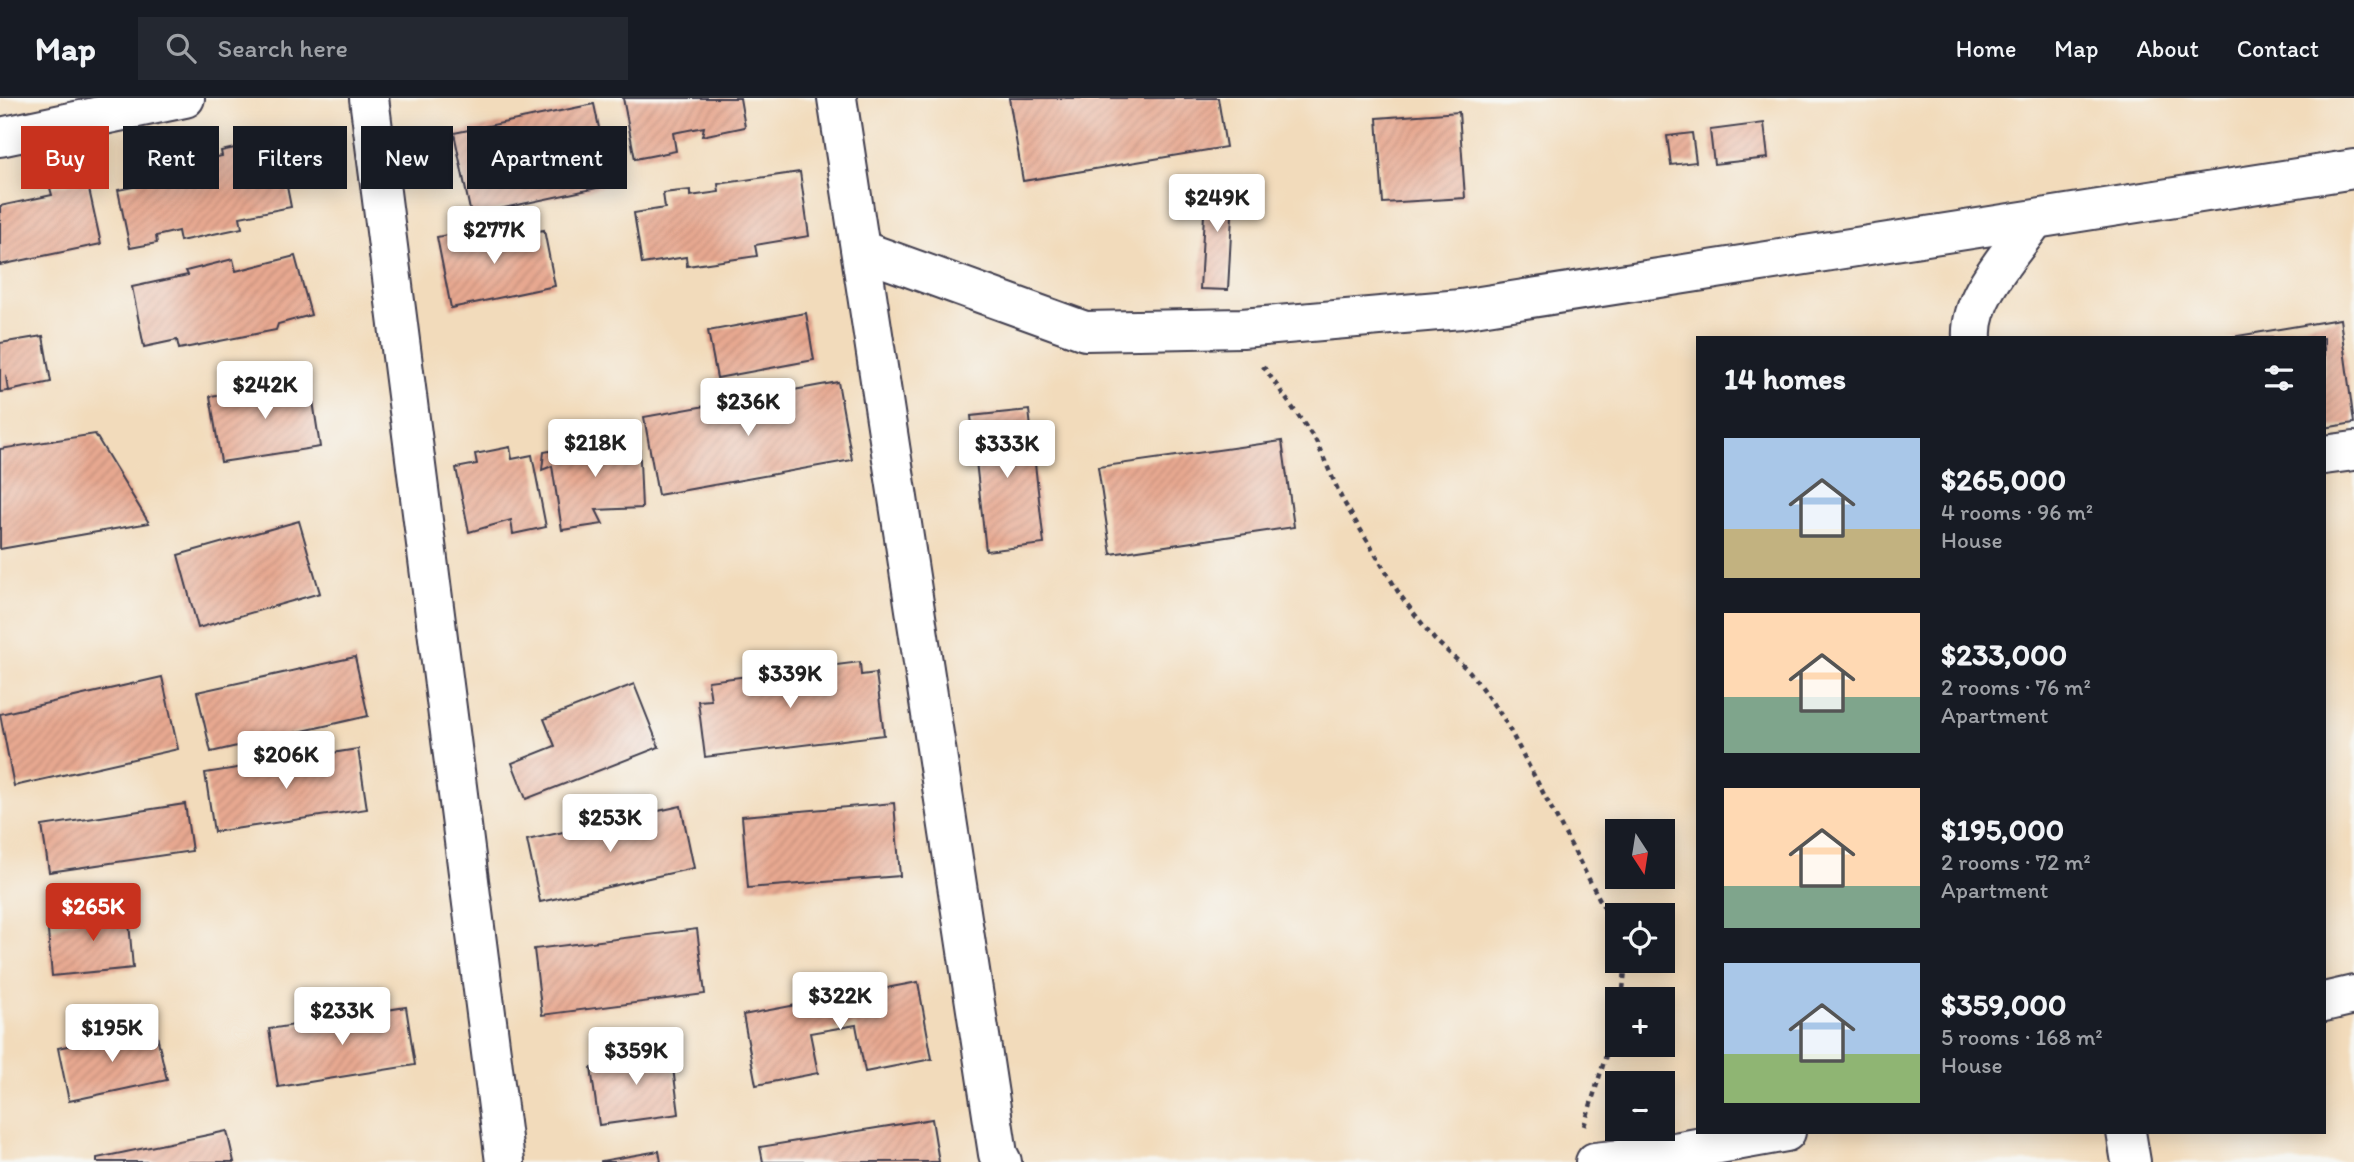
<!DOCTYPE html>
<meta charset="utf-8">
<style>
body{margin:0;font-family:Itim,sans-serif;background:#242831;color:#f1f3f6;height:100vh;display:flex;flex-direction:column;font-size:26px;white-space:nowrap}
*{box-sizing:border-box;margin:0}
p{font-size:23px;color:#9ea1a6}
.icon{flex:none;width:38px;height:38px;fill:none;stroke:currentColor;stroke-width:2;stroke-linecap:round;stroke-linejoin:round}
.map{position:relative;flex:1;overflow:hidden}
.drawer{position:absolute;left:1696px;top:238px;width:630px;height:798px;display:flex;flex-direction:column;background:#171b24;border-radius:0px;box-shadow:0 4px 18px #0003}
.drawer>*{flex:none}
.top-card{position:absolute;left:21px;top:28px;width:665px;height:63px;display:flex;gap:14px}
.needle{width:46px;rotate:168deg}
.buttons{position:absolute;left:1605px;top:721px;display:grid;gap:14px}
.buttons a{display:grid;place-items:center;width:70px;height:70px;border-radius:0px;background:#171b24;box-shadow:0 4px 18px #0003;font-size:35px}
.price{position:absolute;translate:-50% -60px;padding:0 16px;border-radius:7px;background:#fff;color:#222;font-size:23px;line-height:46px;filter:drop-shadow(0 2px 4px #0008)}
.price::after{content:'';position:absolute;left:50%;top:42px;width:21px;height:16px;margin-left:-10px;background:inherit;clip-path:polygon(0 0,100% 0,50% 100%)}
.price.selected{background:#c8321e;color:#fff}
ul{padding:0;list-style:none}
li{display:flex;align-items:center;gap:21px;height:175px;padding:0 28px}
li span{display:grid;place-items:center;flex:none;width:196px;height:140px;border-radius:0px;color:#555}
li>.icon{margin-inline-start:auto}
span .icon{width:84px;height:84px;fill:#fffc;stroke-width:1}
li b{font-size:30px}
h2{display:flex;justify-content:space-between;align-items:center;height:84px;padding:0 28px;font-size:30px}
.pill{padding:0 24px;border-radius:0px;background:#171b24;box-shadow:0 4px 18px #0003;font-size:24px;line-height:63px}
.pill.selected{background:#c8321e;color:#fff}
header{display:flex;align-items:center;gap:42px;box-sizing:border-box;height:98px;padding:0 35px;background:#171b24;border-bottom:2px solid #363941}
header strong{font-size:33px}
nav{display:flex;gap:38px;margin-inline-start:auto;font-size:24px}
.search{width:490px;height:63px;background:#242831;display:flex;align-items:center;gap:18px;box-sizing:border-box;padding:0 24px;border-radius:0px;color:#9ea1a6;font-size:26px}
.map>svg:first-child{display:block}
.building{fill:url(#building-hatch)}
.lines{fill:none;stroke-linecap:round;stroke-linejoin:round}
.street-casing{stroke:#413e4e;stroke-width:42}
.path{stroke:#413e4e;stroke-width:4.5;stroke-dasharray:5 5;stroke-linecap:butt}
.street{stroke:#fff;stroke-width:38}
</style>
<header>
<strong>Map</strong>
<div class="search"><svg class="icon" aria-label="search" viewBox="0 0 24 24"><circle cx="10" cy="10" r="6"/><path d="M15 15l6 6"/></svg>Search here</div>
<nav><a>Home</a><a>Map</a><a>About</a><a>Contact</a></nav>
</header>
<div class="map">
<svg width="2354" height="1064" viewBox="0 0 2354 1064">
<defs>
<pattern id="building-hatch" width="6" height="6" patternUnits="userSpaceOnUse" patternTransform="scale(1.75)"><rect width="6" height="6" fill="#e7a890"/><path d="M-1 1l2-2M0 6l6-6M5 7l2-2" fill="none" stroke="#c6907d"/></pattern>
</defs>
<rect width="100%" height="100%" fill="#f6f6f2"/>
<filter id="ink" filterUnits="userSpaceOnUse"><feTurbulence type="fractalNoise" baseFrequency=".0143" numOctaves="2"/><feDisplacementMap in="SourceGraphic" scale="14" xChannelSelector="R" yChannelSelector="G"/><feConvolveMatrix kernelMatrix="1 2 1 2 8 2 1 2 1" color-interpolation-filters="sRGB"/></filter>
<filter id="wash" filterUnits="userSpaceOnUse"><feTurbulence type="fractalNoise" baseFrequency=".00686" numOctaves="4" result="noise"/><feDisplacementMap in="SourceGraphic" scale="28" xChannelSelector="R" yChannelSelector="G"/><feGaussianBlur stdDeviation="1.57" result="paint"/><feColorMatrix in="noise" values="0 0 0 0 0 0 0 0 0 0 0 0 0 0 0 0 0 1.4 0 .05"/><feComposite in="paint" operator="in"/></filter>
<g filter="url(#wash)">
<rect width="100%" height="100%" fill="#f2dbbb"/>
<g id="blocks">
<g class="building">
<path d="M623 0H740L745 29 702 38 704 29 673 35 676 53 635 61Z"/>
<path d="M1009 0H1218L1226 49 1023 83Z"/>
<path d="M594 6 611 87 471 117 454 35Z"/>
<path d="M1459 14 1465 100 1383 105 1377 20Z"/>
<path d="M1764 25 1768 60 1714 66 1710 32Z"/>
<path d="M1692 35 1696 64 1671 67 1667 38Z"/>
<path d="M253 46 257 64 281 58 291 109 240 119 242 130 180 143 178 133 156 138 157 145 130 150 118 92 138 88 136 76 222 58 221 53Z"/>
<path d="M800 74 809 138 755 147 757 158 687 168 686 159 642 166 634 115 665 110 663 95 690 92V98L719 94 718 86Z"/>
<path d="M1206 79 1234 80 1228 192 1200 191Z"/>
<path d="M87 82 101 146 0 167V108L52 97 50 90Z"/>
<path d="M483 130 486 143 544 132 555 188 451 210 437 139Z"/>
<path d="M295 158 311 217 278 226 276 232 179 251 177 242 144 249 132 189 188 177 186 173 233 161 236 173Z"/>
<path d="M806 215 814 262 717 280 708 233Z"/>
<path d="M2340 221 2354 325 2324 330V240H2226Z"/>
<path d="M43 238 51 284 9 293 6 278 8 293 0 294V245Z"/>
<path d="M310 283 320 349 221 364 210 298Z"/>
<path d="M838 284 852 362 658 397 644 319Z"/>
<path d="M1029 312 1044 446 986 453 971 318Z"/>
<path d="M611 335 613 344 639 339 642 410 596 412 603 426 562 432 552 368 542 372 544 354 571 349 569 344Z"/>
<path d="M95 336 149 425 0 451V351Z"/>
<path d="M1282 343 1294 429 1111 456 1098 369Z"/>
<path d="M510 349 512 361 532 357 546 429 513 436 511 422 469 434 456 370 477 366 475 356Z"/>
<path d="M299 423 320 495 198 530 178 457Z"/>
<path d="M355 559 368 618 211 654 197 594Z"/>
<path d="M860 564 861 577 876 575 884 637 705 659 698 603 711 602 708 583Z"/>
<path d="M162 579 178 651 14 688 0 616Z"/>
<path d="M634 586 659 649 526 701 512 665 555 648 544 621Z"/>
<path d="M358 651 367 711 214 734 205 675Z"/>
<path d="M894 705 900 778 748 790 742 718Z"/>
<path d="M185 706 192 753 49 774 42 728Z"/>
<path d="M681 708 694 770 540 804 527 742Z"/>
<path d="M127 802 133 870 52 878 48 833Z"/>
<path d="M697 831 705 896 542 917 534 851Z"/>
<path d="M918 884 932 961 865 974 856 927 810 935 818 975 756 987 743 917Z"/>
<path d="M406 909 415 967 278 989 269 931Z"/>
<path d="M155 929 167 982 69 1003 58 950Z"/>
<path d="M670 947 679 1016 599 1027 591 970 618 966 623 953Z"/>
<path d="M932 1021 939 1064H763L760 1049Z"/>
<path d="M227 1033 234 1064H97V1060Z"/>
<path d="M659 1053 661 1064H601V1063Z"/>
</g>
</g>
</g>
<g filter="url(#ink)">
<use href="#blocks" fill-opacity="0" stroke="#413e4e" stroke-width="2"/>
<g class="lines">
<g class="street-casing">
<g id="street">
<path d="M369 0 505 1064"/>
<path d="M837 0 998 1056 1002 1064"/>
<path d="M0 39 185 0"/>
<path d="M861 152 1085 233 1242 230 1461 211 2354 71"/>
<path d="M1972 240C1969 198 2011 156 2033 124"/>
<path d="M2324 357 2354 353"/>
<path d="M2324 904 2354 897"/>
<path d="M2126 1034 2131 1064"/>
<path d="M1595 1064 1658 1057 1786 1034"/>
</g>
</g>
<g class="path">
<path d="M1263 268 1316 343 1342 401 1400 497 1434 541 1470 574 1504 621 1617 834"/>
<path d="M1622 901 1626 863"/>
<path d="M1584 1028 1617 922"/>
</g>
<use href="#street" class="street"/>
</g>
</g>
</svg>
<div class="buttons">
<a><svg class="needle" viewBox="-14 -14 28 28"><path d="M0-13l5 13h-10z" fill="#e53935"/><path d="M0 13l5-13h-10z" fill="#9ea1a6"/></svg></a>
<a><svg class="icon" aria-label="locate" viewBox="0 0 24 24"><circle cx="12" cy="12" r="6"/><path d="M12 2v4M12 18v4M2 12h4M18 12h4"/></svg></a>
<a>+</a>
<a>−</a>
</div>
<b class="price" style="left:1217px;top:136px">$249K</b>
<b class="price" style="left:494px;top:168px">$277K</b>
<b class="price" style="left:265px;top:323px">$242K</b>
<b class="price" style="left:748px;top:340px">$236K</b>
<b class="price" style="left:595px;top:381px">$218K</b>
<b class="price" style="left:1007px;top:382px">$333K</b>
<b class="price" style="left:790px;top:612px">$339K</b>
<b class="price" style="left:286px;top:693px">$206K</b>
<b class="price" style="left:610px;top:756px">$253K</b>
<b class="price selected" style="left:93px;top:845px">$265K</b>
<b class="price" style="left:840px;top:934px">$322K</b>
<b class="price" style="left:342px;top:949px">$233K</b>
<b class="price" style="left:112px;top:966px">$195K</b>
<b class="price" style="left:636px;top:989px">$359K</b>
<div class="top-card">
<a class="pill selected">Buy</a>
<a class="pill">Rent</a>
<a class="pill">Filters</a>
<a class="pill">New</a>
<a class="pill">Apartment</a>
</div>
<section class="drawer">
<h2>14 homes<svg class="icon" aria-label="filters" viewBox="0 0 24 24"><path d="M4 7h16M4 17h16"/><circle cx="9" cy="7" r="2"/><circle cx="15" cy="17" r="2"/></svg></h2>
<ul>
<li><span style="background:linear-gradient(#a9c7e8 65%,#c2b280 0)"><svg class="icon" aria-label="home" viewBox="0 0 24 24"><path d="M3 11l9-7 9 7M6 9v11h12V9"/></svg></span><div><b>$265,000</b><p>4 rooms · 96 m²</p><p>House</p></div></li>
<li><span style="background:linear-gradient(#ffd9b3 60%,#7fa58c 0)"><svg class="icon" aria-label="home" viewBox="0 0 24 24"><path d="M3 11l9-7 9 7M6 9v11h12V9"/></svg></span><div><b>$233,000</b><p>2 rooms · 76 m²</p><p>Apartment</p></div></li>
<li><span style="background:linear-gradient(#ffd9b3 70%,#7fa58c 0)"><svg class="icon" aria-label="home" viewBox="0 0 24 24"><path d="M3 11l9-7 9 7M6 9v11h12V9"/></svg></span><div><b>$195,000</b><p>2 rooms · 72 m²</p><p>Apartment</p></div></li>
<li><span style="background:linear-gradient(#a9c7e8 65%,#8fb573 0)"><svg class="icon" aria-label="home" viewBox="0 0 24 24"><path d="M3 11l9-7 9 7M6 9v11h12V9"/></svg></span><div><b>$359,000</b><p>5 rooms · 168 m²</p><p>House</p></div></li>
</ul>
</section>
</div>
